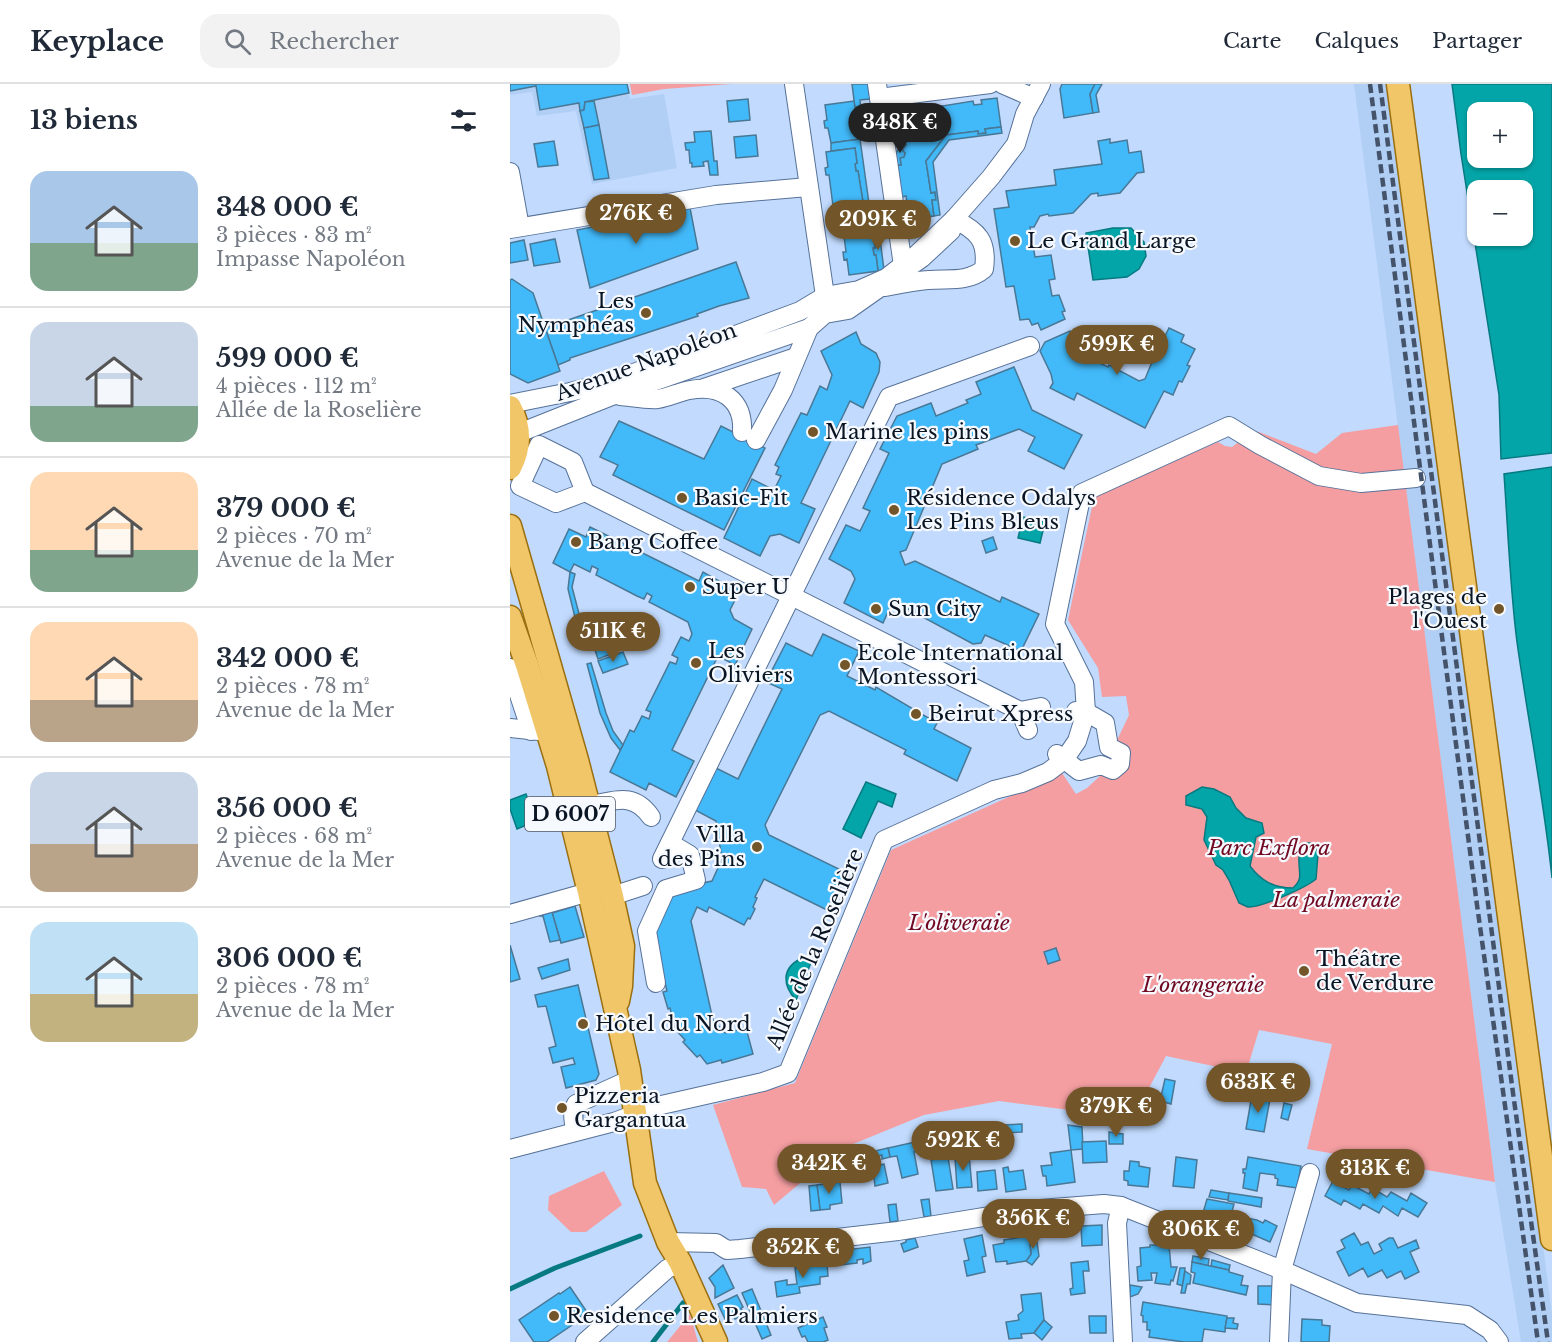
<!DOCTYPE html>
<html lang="fr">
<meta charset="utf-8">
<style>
body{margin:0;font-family:"Libre Baskerville",serif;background:#f2f2f3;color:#1f2937;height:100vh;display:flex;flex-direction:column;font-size:22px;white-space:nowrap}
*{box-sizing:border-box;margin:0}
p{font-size:20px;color:#747a83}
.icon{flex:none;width:33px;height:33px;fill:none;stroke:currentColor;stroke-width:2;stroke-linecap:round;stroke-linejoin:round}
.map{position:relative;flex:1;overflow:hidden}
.side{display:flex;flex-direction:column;background:#fff;width:510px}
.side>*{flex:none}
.tools{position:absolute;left:957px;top:18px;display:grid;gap:12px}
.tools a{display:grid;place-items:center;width:66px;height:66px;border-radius:12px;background:#fff;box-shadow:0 2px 4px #0004;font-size:30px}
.price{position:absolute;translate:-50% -51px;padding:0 14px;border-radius:21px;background:#725629;color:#fff;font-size:20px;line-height:39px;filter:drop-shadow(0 2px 3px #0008)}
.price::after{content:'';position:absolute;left:50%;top:36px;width:18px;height:14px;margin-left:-9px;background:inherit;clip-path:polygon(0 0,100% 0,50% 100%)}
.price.current{background:#222;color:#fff}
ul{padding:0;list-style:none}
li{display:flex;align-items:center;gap:18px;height:150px;padding:0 30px}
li+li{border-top:2px solid #e0e1e3}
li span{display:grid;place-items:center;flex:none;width:168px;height:120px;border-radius:18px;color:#555}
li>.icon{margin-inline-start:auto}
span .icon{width:72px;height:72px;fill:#fffc;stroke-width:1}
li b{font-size:26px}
h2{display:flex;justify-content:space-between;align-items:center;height:72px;padding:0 30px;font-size:26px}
header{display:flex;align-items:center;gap:36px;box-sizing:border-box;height:84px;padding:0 30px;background:#fff;border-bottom:2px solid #e0e1e3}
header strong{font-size:28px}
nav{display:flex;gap:33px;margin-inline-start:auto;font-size:21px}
.search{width:420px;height:54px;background:#f2f2f3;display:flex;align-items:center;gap:15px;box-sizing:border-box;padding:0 21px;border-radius:18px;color:#747a83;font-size:22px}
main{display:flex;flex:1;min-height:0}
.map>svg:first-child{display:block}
.built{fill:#b1cef5}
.green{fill:#f49ea1}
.water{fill:#04a5a8;stroke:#067a80;stroke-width:1.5;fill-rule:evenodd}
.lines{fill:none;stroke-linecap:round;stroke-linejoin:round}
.stream{stroke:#067a80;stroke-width:5}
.building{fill:#42b9f9;stroke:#497896;stroke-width:1.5}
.minor-casing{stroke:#577299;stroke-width:20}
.major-casing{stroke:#9a6f10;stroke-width:25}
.minor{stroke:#fff;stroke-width:18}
.major{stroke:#f1c669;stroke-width:22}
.rail{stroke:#445369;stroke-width:4.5;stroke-dasharray:9 4.5;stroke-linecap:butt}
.poi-dot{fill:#725629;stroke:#f6f9fd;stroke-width:2}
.labels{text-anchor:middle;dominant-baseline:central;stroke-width:4.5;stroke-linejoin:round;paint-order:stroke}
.shield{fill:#f6f9fd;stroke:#515965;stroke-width:1.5}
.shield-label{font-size:20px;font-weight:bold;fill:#0a1524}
.poi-label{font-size:21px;fill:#0a1524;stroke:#f6f9fd;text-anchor:start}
.street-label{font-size:21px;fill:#0a1524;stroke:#f6f9fd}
.park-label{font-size:21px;font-style:italic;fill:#710821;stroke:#f6f9fd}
</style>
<header>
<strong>Keyplace</strong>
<div class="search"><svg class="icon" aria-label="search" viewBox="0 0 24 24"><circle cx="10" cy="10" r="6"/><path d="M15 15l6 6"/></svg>Rechercher</div>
<nav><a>Carte</a><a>Calques</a><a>Partager</a></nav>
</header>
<main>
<section class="side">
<h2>13 biens<svg class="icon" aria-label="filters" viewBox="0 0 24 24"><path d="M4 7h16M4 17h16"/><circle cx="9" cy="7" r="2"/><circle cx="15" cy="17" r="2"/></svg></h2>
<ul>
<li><span style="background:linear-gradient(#a9c7e8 60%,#7fa58c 0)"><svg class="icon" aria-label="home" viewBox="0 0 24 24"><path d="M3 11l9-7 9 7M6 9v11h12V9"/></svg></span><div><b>348 000 €</b><p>3 pièces · 83 m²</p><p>Impasse Napoléon</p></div></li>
<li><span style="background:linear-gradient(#c9d6e8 70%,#7fa58c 0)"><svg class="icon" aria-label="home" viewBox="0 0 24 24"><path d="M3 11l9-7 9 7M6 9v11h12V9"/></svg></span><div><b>599 000 €</b><p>4 pièces · 112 m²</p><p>Allée de la Roselière</p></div></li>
<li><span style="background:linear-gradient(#ffd9b3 65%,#7fa58c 0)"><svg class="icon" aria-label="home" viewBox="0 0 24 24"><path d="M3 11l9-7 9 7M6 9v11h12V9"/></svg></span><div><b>379 000 €</b><p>2 pièces · 70 m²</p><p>Avenue de la Mer</p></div></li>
<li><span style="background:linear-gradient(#ffd9b3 65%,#b9a48a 0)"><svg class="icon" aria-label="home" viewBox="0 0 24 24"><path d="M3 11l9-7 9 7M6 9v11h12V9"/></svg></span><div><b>342 000 €</b><p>2 pièces · 78 m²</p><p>Avenue de la Mer</p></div></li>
<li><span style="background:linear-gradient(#c9d6e8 60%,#b9a48a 0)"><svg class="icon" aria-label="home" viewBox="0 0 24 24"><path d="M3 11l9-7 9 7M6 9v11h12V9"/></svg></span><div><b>356 000 €</b><p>2 pièces · 68 m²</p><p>Avenue de la Mer</p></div></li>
<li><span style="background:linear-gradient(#bfe0f5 60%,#c2b280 0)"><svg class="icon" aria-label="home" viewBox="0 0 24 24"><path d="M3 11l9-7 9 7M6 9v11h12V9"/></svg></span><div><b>306 000 €</b><p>2 pièces · 78 m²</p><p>Avenue de la Mer</p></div></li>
</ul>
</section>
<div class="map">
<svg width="1042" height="1258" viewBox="0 0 1042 1258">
<rect width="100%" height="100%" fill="#c1dafd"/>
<g class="built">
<path d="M0 0H117L120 15 154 10 167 84 82 100 66 27 27 32 22 8 0 11Z"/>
<path d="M844 0H881L1042 1230V1258H1011L985 1098Z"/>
</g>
<g class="green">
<path d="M120 0H221L154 5 122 11Z"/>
<path d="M888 341 985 1098 797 1065 822 960 749 946 736 989 656 972 623 1034 489 1017 414 1031 331 1065 264 1121 256 1105 232 1103 203 1021 285 999 381 766 552 689 566 710 577 704 590 692 619 631 616 612 592 613 588 584 558 536 584 413 708 358 715 362 722 363 735 353 737 346 749 348 806 370 832 349Z"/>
<path d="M94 1087 112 1121 76 1148H61L38 1126 39 1112Z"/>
<path d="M180 1230 188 1258H157Z"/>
</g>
<g class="water">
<path d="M942 0H1042V369L991 375 989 311 951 70ZM968 28H1012V74H968ZM968 106H1012V152H968Z"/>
<path d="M603 144H621L634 158 636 172 629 185 617 193 583 196 576 149Z"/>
<path d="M1042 383V794C1034 715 1018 637 1007 558 1000 503 998 446 994 390Z"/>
<path d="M513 433 535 438 530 459 508 454Z"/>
<path d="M356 698 386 710 382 723 368 717 351 754 333 745Z"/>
<path d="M692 703 704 705 720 713 726 724 736 734 752 739 754 749 746 753 740 782C751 797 764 804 783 804 793 795 789 790 789 778 788 770 791 765 793 759H804L808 770 806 795C797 803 751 824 738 823 735 822 732 820 729 819L719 796 713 786 706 781 694 756 697 733 692 725 676 721V712Z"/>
<path d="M16 710 26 737 7 745 0 725V716Z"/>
<path d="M290 875 302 876 286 916C273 902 271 885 290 875Z"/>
</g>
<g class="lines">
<g class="stream">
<path d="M0 1205 45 1184 130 1152"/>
<path d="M143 1258 173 1219"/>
</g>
</g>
<g class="building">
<path d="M0 0H117L119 9 75 18 74 26 70 27 69 19 30 26 26 2 0 7Z"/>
<path d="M342 0H358L360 15 350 16 355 55H350L347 40H345L344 33 346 32Z"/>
<path d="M552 0H585L580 10 583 29 554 34 550 5Z"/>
<path d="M585 0H592L586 11 589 28 583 29 580 10Z"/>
<path d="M487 14 491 43 475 45 476 49 468 50V47L436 51 416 77 421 109 425 108 426 116H422L424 132 395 136 393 120H397L396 112 392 113 387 81H391L390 74 394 73 395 69 392 66 396 61 393 59 412 34 415 36 419 30 422 33 426 30V26L433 25 432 22 463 17 464 21 472 20 471 16Z"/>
<path d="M238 15 240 36 219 38 217 17Z"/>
<path d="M84 17 89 41 74 44 70 27 74 26 75 18Z"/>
<path d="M344 17 346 32 344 33 345 40H347L350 55 321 59 318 44H315L314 37 317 36 315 21Z"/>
<path d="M432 22 433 25 426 26V30L422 33 419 30 415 36 412 34 420 24Z"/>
<path d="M89 41 99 94 84 96 74 44Z"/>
<path d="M491 43 492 49 439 56 423 78 430 131 424 132 422 116H426L425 108 421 109 416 77 436 51 468 47V50L476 49 475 45Z"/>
<path d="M201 47 204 77H207L208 91H200L198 77 193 78 194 82 182 83V79H180L179 66H176L175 59 185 58 184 48Z"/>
<path d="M246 51 248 72 226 74 224 53Z"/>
<path d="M350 55 363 148 334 152 333 144 356 141 354 126H351L350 118H353L348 87H346L345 80 347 79 345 64 321 67V59Z"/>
<path d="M600 55V59L617 56 619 69 631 67 634 88 627 89 610 109 588 112V109L581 110 563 129 539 132 538 130 530 132 524 143H520L525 173 541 171 545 195 539 196 542 212 549 211 555 227 552 228 555 235 531 246 528 239 522 241 519 235 510 236 504 202 496 203 484 125 499 123 496 107 546 101 544 86 592 80 588 57Z"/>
<path d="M44 57 48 81 28 83 24 60Z"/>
<path d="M393 59 396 61 392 66 395 69 394 73 390 74 391 81H387L386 69Z"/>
<path d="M345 64 347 79 345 80 346 87H348L353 118H350L351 126H354L356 141 326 145 324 130H322L321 123 323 122 319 91H316L315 84 318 83 316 68Z"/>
<path d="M180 124 188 165 80 204 67 146Z"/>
<path d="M369 147 374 186 368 187 366 171H364L363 164H365L363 148Z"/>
<path d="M363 148 365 164H363L364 171H366L368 187 339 191 337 175 334 176 333 168H336L334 152Z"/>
<path d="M45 155 50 178 24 182 20 160Z"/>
<path d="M14 156 18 176 0 179V159Z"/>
<path d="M226 178 239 214 209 222 187 230 188 232 60 274V276L48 281 35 244Z"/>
<path d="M2 195 23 209 50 287 18 299 0 290V196Z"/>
<path d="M659 244 674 251 671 258 685 265 677 281 680 282 672 298 669 297 663 311 654 307 635 344 567 309 564 316 540 304 543 299 541 290 530 267 535 258 560 247 564 256 569 254 575 268 574 271 598 283 599 281 629 297 635 295 642 278 638 276 645 260 650 262Z"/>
<path d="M346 248 351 260 366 269 370 278 369 288 353 324 340 317 291 419 305 425 289 459 270 450 260 452 250 472 214 454 242 395 264 406 271 392 266 390 269 383 265 381 291 329 297 331 310 302 317 306 322 291 311 267Z"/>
<path d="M504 283 522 326 572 351 554 385 518 367 525 353 509 345 466 361 468 365 432 380 396 466 390 468 395 481 405 477 490 518 492 513 529 530 511 567 475 551 471 559 463 560 383 517 373 539 334 519 345 495 341 487 319 475 336 441 350 447 360 427 353 424 379 369 370 365 387 332 421 319 426 332 458 319 456 316 471 310 466 298Z"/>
<path d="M109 337 194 375 211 342 255 364 214 446 103 391 108 381 90 373Z"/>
<path d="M80 443 189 497 193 488 218 502 219 501 230 506 220 526 224 535 242 545 225 581 208 572 162 666 184 677 166 713 139 699 136 706 100 688 120 646 124 648 132 632 139 635 141 628 136 626 160 578 166 580 168 574 162 571 171 553 179 557 182 550 178 538 139 518 142 512 137 509 134 515 127 512 86 491 88 485 82 482 80 488 64 480 60 488 43 479 59 445 76 453Z"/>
<path d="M483 453 487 465 476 469 472 457Z"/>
<path d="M60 488 65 490 62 503 77 560 72 562 58 505Z"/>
<path d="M102 537 107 550 82 558 78 545Z"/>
<path d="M313 550 349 567 337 592 365 606 366 603 427 639 424 645 461 664 447 697 394 670 396 666 319 627 310 631 255 741 259 751 337 789 319 827 254 795 245 813 247 814 243 823 245 825 240 835 238 834 234 841 199 823 197 828 187 823 181 837 203 936 215 949 236 944 243 970 212 979 211 976 197 980 190 971 187 973 173 958 175 956 165 945 160 924 158 925 153 908 157 907 142 844 161 808 169 804 202 797 212 775 206 737 185 726 206 684 228 695 272 605 256 598 276 559 302 572Z"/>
<path d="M96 555 101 570 88 575 83 560Z"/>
<path d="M113 568 118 580 93 589 88 577Z"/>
<path d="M81 579 96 629 103 647 113 661 110 666 101 654 90 629 77 580Z"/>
<path d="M65 822 74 853 51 859 42 829Z"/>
<path d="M42 828 50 856 40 858 33 832H29Z"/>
<path d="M0 861 10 895 0 898Z"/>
<path d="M546 864 550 876 538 880 534 868Z"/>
<path d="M58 875 60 886 32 895 28 884Z"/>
<path d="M68 901 89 990 86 996 56 1004 51 983 65 980 63 974 43 979 39 964 46 962 36 922 28 923 25 911Z"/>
<path d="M655 995 665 997 661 1020 650 1017Z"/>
<path d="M742 1011 760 1015 754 1048 736 1045Z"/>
<path d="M774 1019 782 1021 778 1036 771 1034Z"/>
<path d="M512 1040V1048L495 1049 494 1041Z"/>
<path d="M558 1041 572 1043 573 1065 561 1066Z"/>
<path d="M599 1048 613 1050V1060H599Z"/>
<path d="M425 1052 426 1059 419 1060 420 1065 412 1067 410 1054Z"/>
<path d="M410 1057 412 1067 404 1068 408 1090 392 1094 387 1072 380 1073 378 1064Z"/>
<path d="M596 1057 597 1078 573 1079 572 1058Z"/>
<path d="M378 1064 380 1073 372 1075V1071L366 1073 365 1067Z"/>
<path d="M561 1066 565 1098 537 1102 536 1092H533L531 1082 542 1081 540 1069Z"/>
<path d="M459 1071 462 1103 447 1104 445 1073Z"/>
<path d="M360 1073 361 1076 369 1074 371 1081 374 1080 378 1099 365 1102 364 1094 356 1095 352 1075Z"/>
<path d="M438 1073 443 1105 426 1107 421 1076Z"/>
<path d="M666 1073 687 1076 684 1104 663 1102Z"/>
<path d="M738 1073 791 1082 787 1104 767 1101 768 1095 765 1094V1091L750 1089 747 1107 733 1104 735 1089H733V1085H736Z"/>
<path d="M620 1077 629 1078V1082L640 1084 638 1103 618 1101V1097L614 1096V1087H619Z"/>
<path d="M498 1083 499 1088 513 1086 516 1105 496 1108 493 1084Z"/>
<path d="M485 1086 487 1105 468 1107 467 1088Z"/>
<path d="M823 1097 839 1106 842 1101 859 1110 862 1104 877 1113 881 1108 897 1117 901 1109 917 1119 908 1133 892 1124 888 1132 873 1122 869 1129 853 1120 850 1125 834 1116 831 1121 815 1112Z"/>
<path d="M330 1098 332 1119 320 1121V1125L310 1126 307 1101Z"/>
<path d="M307 1101 310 1126 301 1127 299 1102Z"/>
<path d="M701 1106 719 1109 718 1116 699 1113Z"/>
<path d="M719 1109 752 1114 751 1123 718 1117Z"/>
<path d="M419 1115 421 1132 414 1133 411 1116Z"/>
<path d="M697 1115 724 1120 721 1131 747 1136 753 1139 755 1136 767 1142 760 1158 693 1129Z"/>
<path d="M386 1120 388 1137 380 1138 378 1121Z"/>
<path d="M592 1141V1161L572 1162 571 1142Z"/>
<path d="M844 1149 851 1161 858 1158 864 1170 872 1166 869 1160 879 1154H883L888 1164 906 1156 909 1164 900 1168 909 1188 895 1195 891 1187 877 1194 872 1186 858 1193 853 1184 839 1192 827 1168 835 1164 831 1156Z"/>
<path d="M472 1151 476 1172 472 1173 475 1188 457 1192 454 1177 459 1176 454 1155Z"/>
<path d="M526 1151 529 1172 522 1181 516 1177 521 1170 519 1152Z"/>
<path d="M519 1152 521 1170 516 1177 497 1180V1177L486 1178 483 1161 494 1159V1156Z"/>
<path d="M405 1154 408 1163 394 1168 391 1160 396 1158V1156Z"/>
<path d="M640 1161H659L661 1183H667L663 1197 661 1196 660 1201 645 1199 647 1189H641L642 1196 628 1197 627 1183 631 1182 630 1164 640 1163Z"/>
<path d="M360 1163 361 1177 353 1180V1175L347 1176V1179L330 1181 328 1167Z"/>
<path d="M683 1172 699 1175 698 1182 682 1178Z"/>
<path d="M702 1176 720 1181 719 1186 701 1182Z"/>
<path d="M578 1177 579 1187H573L575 1209 561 1211 560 1205 563 1204 561 1179Z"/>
<path d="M308 1178V1180L317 1179 318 1192 310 1193V1200L289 1203 290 1209 267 1213 265 1198 277 1196V1201L287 1200 285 1184 298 1183V1179Z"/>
<path d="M682 1178 719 1186V1188L733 1192 731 1201 738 1202 736 1211 683 1199 685 1189 681 1188Z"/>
<path d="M213 1181 224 1204 205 1214V1203L199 1194Z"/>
<path d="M670 1184H675L673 1202 667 1200Z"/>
<path d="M675 1187 681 1191 680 1200H677L675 1209H671Z"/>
<path d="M620 1201 632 1203 628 1210 620 1213Z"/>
<path d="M748 1202H766L765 1221 748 1220Z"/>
<path d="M60 1203 77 1228 67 1235 68 1237 37 1258H24L9 1236 49 1209 50 1210Z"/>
<path d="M242 1205 261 1251 252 1255 232 1209Z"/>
<path d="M531 1209 534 1236 524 1249 511 1250 512 1254 499 1255 496 1238 509 1236 508 1231 513 1227 511 1211Z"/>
<path d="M227 1211 233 1223 231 1224 234 1231 225 1235 223 1231 215 1235 208 1220Z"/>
<path d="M633 1218 717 1232 715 1248 694 1245 692 1258H674L639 1253 640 1246H637V1238H633V1232L631 1231Z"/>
<path d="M579 1232H596V1249H580Z"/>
<path d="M313 1233 317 1243 314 1244 318 1256 313 1258H298L295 1252 292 1253 288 1244Z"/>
<path d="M717 1234H724L723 1239 728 1240 727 1245 715 1244Z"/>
<path d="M792 1235 812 1236V1241L820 1242 819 1258H791Z"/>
<path d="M534 1236 542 1243 532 1256 524 1249Z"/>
</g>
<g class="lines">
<g class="minor-casing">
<g id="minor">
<path d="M284 0 315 212V223"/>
<path d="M367 0 393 182"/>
<path d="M492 0 524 14"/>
<path d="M369 14 480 0"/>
<path d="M0 88 10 143"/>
<path d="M0 145 206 111 298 103"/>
<path d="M375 203C390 200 404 197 418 196 438 194 457 199 474 185 478 157 468 147 444 135L481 93 506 60 515 30 531 0"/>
<path d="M194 304 286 273"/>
<path d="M110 312C122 313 136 316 148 315 159 313 169 308 180 306 211 300 234 316 232 348"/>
<path d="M0 320 60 308 97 299 290 227 315 212 349 206 376 194 407 170 444 135 441 147 412 174 338 226 315 230 299 244 102 312 9 349"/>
<path d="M246 356 273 306 299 244"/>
<path d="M75 408 46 419 10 402 29 361 63 378 75 408 510 627 518 646"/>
<path d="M0 584 21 647"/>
<path d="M510 627 531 623"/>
<path d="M0 644 29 647"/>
<path d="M547 670 569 687 591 681 603 686 610 680 611 669 599 663 595 639 576 628 566 627"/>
<path d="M68 715C85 733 116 696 141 733"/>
<path d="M152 775 379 313 520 262"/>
<path d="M102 812 133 802"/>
<path d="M0 830 79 808"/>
<path d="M146 899 137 847 156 805 186 796 180 771 160 759"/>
<path d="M65 1047C64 1037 61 1029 66 1020L121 995"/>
<path d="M0 1065 104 1038 147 1022 253 998 278 989 374 756 484 706 512 699 538 688 554 676 567 657 576 628 574 598 545 540 572 409 719 342 750 361 809 392 851 399 906 394"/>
<path d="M611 1122 607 1139 613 1258"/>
<path d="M158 1158 206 1159 217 1166 230 1165 388 1147 517 1126 594 1120 611 1122 772 1186 847 1219 957 1231 980 1246 989 1258"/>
<path d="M75 1258 157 1185 170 1178"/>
<path d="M769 1258 772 1186 800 1089"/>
</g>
</g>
<g class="major-casing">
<g id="major">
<path d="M888 0 1042 1155"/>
<path d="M0 323C11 344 11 363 0 384"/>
<path d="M0 442 67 676 102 812 113 862 111 902 108 917"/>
<path d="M0 533 17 581 48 682 79 808 119 986 135 1099 158 1158 170 1178 206 1258"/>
</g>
</g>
<use href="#minor" class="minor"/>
<use href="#major" class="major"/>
<g class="rail">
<path d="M860 0 967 821 1028 1258"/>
<path d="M870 0 1003 1009 1038 1258"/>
</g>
</g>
<g class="poi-dot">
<circle cx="505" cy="157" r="6"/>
<circle cx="136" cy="229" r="6"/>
<circle cx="303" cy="348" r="6"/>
<circle cx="172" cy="414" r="6"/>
<circle cx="384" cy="426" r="6"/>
<circle cx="66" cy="458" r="6"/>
<circle cx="180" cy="503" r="6"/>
<circle cx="366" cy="525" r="6"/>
<circle cx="989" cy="525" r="6"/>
<circle cx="186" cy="579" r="6"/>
<circle cx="335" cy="581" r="6"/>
<circle cx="406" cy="630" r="6"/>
<circle cx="247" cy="763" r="6"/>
<circle cx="794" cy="887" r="6"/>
<circle cx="73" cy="940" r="6"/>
<circle cx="52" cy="1024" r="6"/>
<circle cx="44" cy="1232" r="6"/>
</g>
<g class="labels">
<rect class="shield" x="15" y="713" width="90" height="34" rx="4.5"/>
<g class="shield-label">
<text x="60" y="730">D 6007</text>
</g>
<g class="poi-label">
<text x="517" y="157">Le Grand Large</text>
<text x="124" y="217" text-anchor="end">Les<tspan x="124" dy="24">Nymphéas</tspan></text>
<text x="315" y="348">Marine les pins</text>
<text x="184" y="414">Basic-Fit</text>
<text x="396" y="414">Résidence Odalys<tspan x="396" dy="24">Les Pins Bleus</tspan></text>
<text x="78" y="458">Bang Coffee</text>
<text x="192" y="503">Super U</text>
<text x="977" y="513" text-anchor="end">Plages de<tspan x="977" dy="24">l'Ouest</tspan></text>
<text x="378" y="525">Sun City</text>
<text x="198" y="567">Les<tspan x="198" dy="24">Oliviers</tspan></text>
<text x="347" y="569">Ecole International<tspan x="347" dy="24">Montessori</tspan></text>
<text x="418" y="630">Beirut Xpress</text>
<text x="235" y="751" text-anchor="end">Villa<tspan x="235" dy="24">des Pins</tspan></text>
<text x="806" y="875">Théâtre<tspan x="806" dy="24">de Verdure</tspan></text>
<text x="85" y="940">Hôtel du Nord</text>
<text x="64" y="1012">Pizzeria<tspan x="64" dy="24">Gargantua</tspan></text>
<text x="56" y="1232">Residence Les Palmiers</text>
</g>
<g class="street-label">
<text transform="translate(136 278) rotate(-20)">Avenue Napoléon</text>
<text transform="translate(305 865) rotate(-67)">Allée de la Roselière</text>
</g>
<g class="park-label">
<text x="759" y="764">Parc Exflora</text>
<text x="826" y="816">La palmeraie</text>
<text x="449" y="839">L'oliveraie</text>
<text x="693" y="901">L'orangeraie</text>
</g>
</g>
</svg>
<div class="tools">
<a>+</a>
<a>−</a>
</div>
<b class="price current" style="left:390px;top:70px">348K €</b>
<b class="price" style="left:126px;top:161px">276K €</b>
<b class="price" style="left:368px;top:167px">209K €</b>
<b class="price" style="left:607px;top:292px">599K €</b>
<b class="price" style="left:103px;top:579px">511K €</b>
<b class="price" style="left:748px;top:1030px">633K €</b>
<b class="price" style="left:606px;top:1054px">379K €</b>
<b class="price" style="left:453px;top:1088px">592K €</b>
<b class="price" style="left:319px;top:1111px">342K €</b>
<b class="price" style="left:865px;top:1116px">313K €</b>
<b class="price" style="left:523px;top:1166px">356K €</b>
<b class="price" style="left:691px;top:1177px">306K €</b>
<b class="price" style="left:293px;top:1195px">352K €</b>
</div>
</main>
